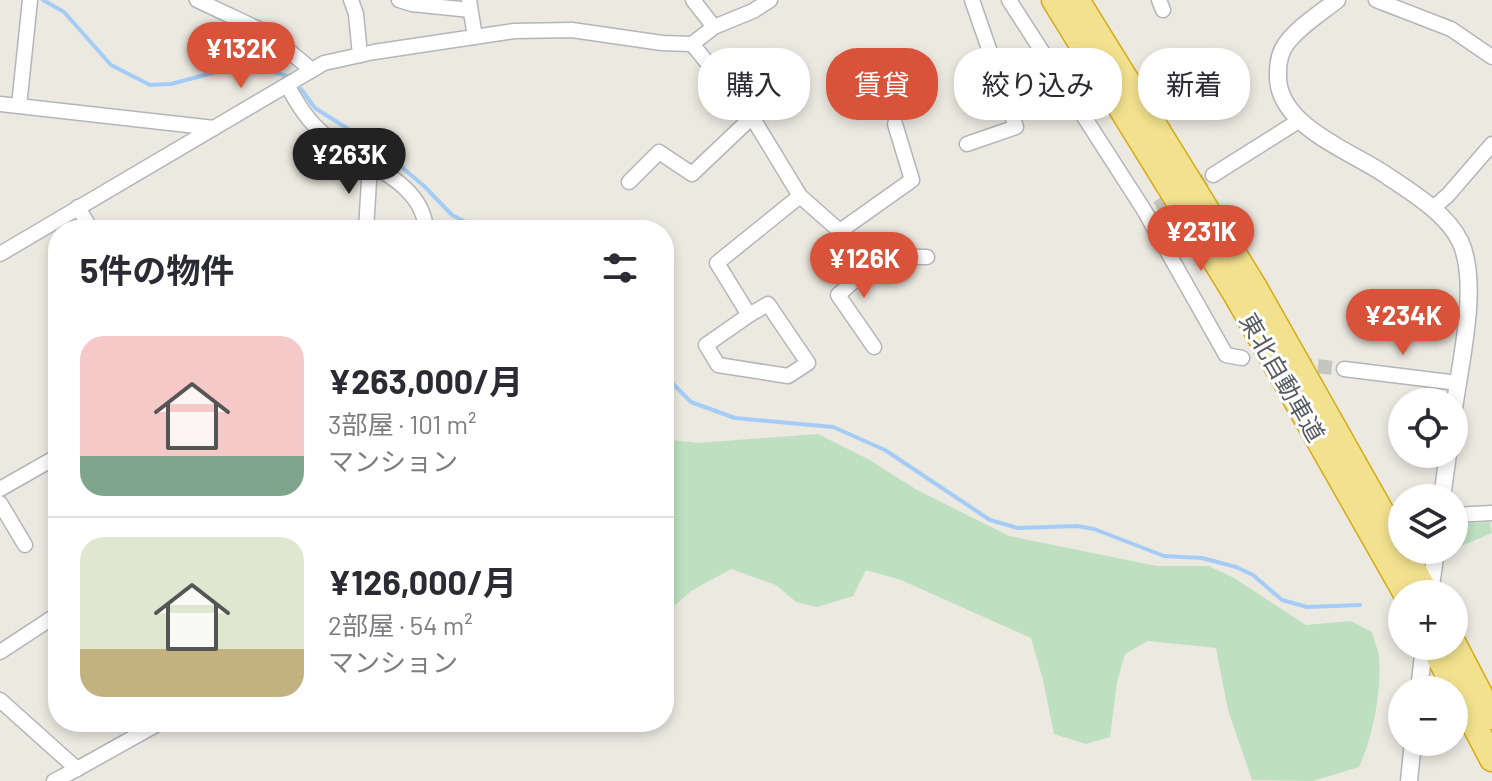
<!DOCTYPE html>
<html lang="ja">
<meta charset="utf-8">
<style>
body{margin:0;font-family:Barlow,"Noto Sans JP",sans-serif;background:#f7f7f7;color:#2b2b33;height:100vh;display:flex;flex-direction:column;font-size:30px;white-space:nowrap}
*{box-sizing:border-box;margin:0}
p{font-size:26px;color:#7c7c81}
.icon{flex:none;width:44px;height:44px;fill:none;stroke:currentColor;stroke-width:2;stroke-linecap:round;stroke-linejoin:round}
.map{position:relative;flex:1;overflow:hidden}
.sheet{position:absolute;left:48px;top:220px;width:626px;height:512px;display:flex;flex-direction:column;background:#fff;border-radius:32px;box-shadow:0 4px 12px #0003}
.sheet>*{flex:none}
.banner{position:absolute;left:698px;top:48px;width:674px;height:72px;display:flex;gap:16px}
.fabs{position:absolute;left:1388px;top:388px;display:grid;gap:16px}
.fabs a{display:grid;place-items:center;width:80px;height:80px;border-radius:50%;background:#fff;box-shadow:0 4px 12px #0003;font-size:40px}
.price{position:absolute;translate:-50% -68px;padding:0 18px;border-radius:28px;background:#d85339;color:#fff;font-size:26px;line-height:52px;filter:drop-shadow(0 2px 4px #0008)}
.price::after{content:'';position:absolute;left:50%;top:48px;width:24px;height:18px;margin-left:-12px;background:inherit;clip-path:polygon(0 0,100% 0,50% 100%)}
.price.on{background:#222;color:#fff}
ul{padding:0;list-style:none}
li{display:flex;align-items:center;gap:24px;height:200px;padding:0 32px}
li+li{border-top:2px solid #e1e1e2}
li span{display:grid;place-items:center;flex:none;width:224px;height:160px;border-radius:24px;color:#555}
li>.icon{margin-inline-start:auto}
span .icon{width:96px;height:96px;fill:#fffc;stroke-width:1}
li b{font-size:34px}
h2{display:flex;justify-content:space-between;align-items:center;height:96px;padding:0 32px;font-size:34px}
.tag{padding:0 28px;border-radius:32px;background:#fff;box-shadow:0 4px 12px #0003;font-size:28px;line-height:72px}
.tag.on{background:#d85339;color:#fff}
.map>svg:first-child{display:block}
.green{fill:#bee0c1}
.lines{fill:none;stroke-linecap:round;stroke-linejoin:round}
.stream{stroke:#a4ccf6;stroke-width:4}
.minor-tunnel{stroke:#c6c6c0;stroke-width:14;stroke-dasharray:14 7;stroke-linecap:butt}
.minor-casing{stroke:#b3b5ba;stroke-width:17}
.tertiary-casing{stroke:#b3b5ba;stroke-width:19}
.motorway-casing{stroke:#d7aa14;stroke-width:27}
.minor{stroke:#fff;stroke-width:14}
.tertiary{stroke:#fff;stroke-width:16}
.motorway{stroke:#f2e28f;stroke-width:24}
.labels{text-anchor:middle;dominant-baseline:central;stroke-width:6;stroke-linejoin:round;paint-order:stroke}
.street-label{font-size:24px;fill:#595b60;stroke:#fff}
</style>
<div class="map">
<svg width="1492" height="781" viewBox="0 0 1492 781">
<rect width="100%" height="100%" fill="#ebe9e0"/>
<g class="green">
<path d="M818 434 868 459 917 490 1009 536 1157 566H1209L1234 578 1306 625 1351 621 1372 632C1374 640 1378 649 1379 656 1382 690 1373 737 1359 767L1313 781 1252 780 1228 710 1216 648 1148 641 1125 654 1117 682 1110 737 1086 744 1054 734 1043 680 1031 638 901 580 866 570 853 596 817 607 796 602 776 585 731 569 691 591 664 615V439L698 443Z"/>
<path d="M1490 522 1492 533 1454 549V524Z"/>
</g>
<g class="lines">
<g class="stream">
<path d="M43 0 64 12 111 65 150 85 171 84 216 72 260 68 287 76"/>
<path d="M301 89 315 108 383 151 424 186 452 215 481 230"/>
<path d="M664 375 691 402 735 418 833 427 885 450 990 520 1018 528 1077 526 1094 529 1164 556 1202 558 1236 567 1253 575 1282 600 1307 607 1360 605"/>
</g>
<g class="minor-tunnel">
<path d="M1157 208 1213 175"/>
<path d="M1297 364 1344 369"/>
</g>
<g class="minor-casing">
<g id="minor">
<path d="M197 0 267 33 312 70"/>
<path d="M351 0 356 14 360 55"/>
<path d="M399 0 412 4 470 10"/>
<path d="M469 0 475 37"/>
<path d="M693 0 714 27"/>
<path d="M1009 0 1144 210 1226 355 1242 358"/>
<path d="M1159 0 1163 10"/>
<path d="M1376 0 1451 29 1492 57"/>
<path d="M692 44 752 117 800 196 868 256 927 257"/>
<path d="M287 85C297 103 308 122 325 135 358 163 423 179 426 230"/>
<path d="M0 104 214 128"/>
<path d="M19 106 30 0"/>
<path d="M967 144 1016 127 972 0"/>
<path d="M1213 175 1300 120"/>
<path d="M629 182 659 152 692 174 752 117"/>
<path d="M78 207 91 230"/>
<path d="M1432 209 1448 195 1492 144"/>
<path d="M366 230 370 164"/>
<path d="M840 231 912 180 895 124"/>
<path d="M0 254 324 63 374 52 514 31 572 30 662 43 692 44 714 27 753 11 770 0"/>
<path d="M749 315 706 345 718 365 788 376 808 363 768 304 749 315 717 263 800 196"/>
<path d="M874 347 838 295 882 256"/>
<path d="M1344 369 1458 383"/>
<path d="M0 489 58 456"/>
<path d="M0 503 25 545"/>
<path d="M1454 515 1492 513"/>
<path d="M0 652 58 614"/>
<path d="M0 700 77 769 54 781"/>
<path d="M77 769 161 722"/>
</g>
</g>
<g class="tertiary-casing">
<g id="tertiary">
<path d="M1337 0C1321 13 1298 27 1286 44 1280 52 1278 63 1278 73 1275 124 1348 150 1383 173 1408 190 1446 212 1460 241 1480 283 1460 363 1454 409"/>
<path d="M1442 498 1448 454"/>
<path d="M1430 594 1436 550"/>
<path d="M1419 690 1424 646"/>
<path d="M1409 781 1413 742"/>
</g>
</g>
<g class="motorway-casing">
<g id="motorway">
<path d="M1054 0 1236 295 1406 594"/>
<path d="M1077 0 1254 286 1402 548"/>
<path d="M1403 550 1427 594"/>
<path d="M1454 644 1492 717"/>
<path d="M1433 646 1492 759"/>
</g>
</g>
<use href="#minor" class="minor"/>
<use href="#tertiary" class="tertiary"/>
<use href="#motorway" class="motorway"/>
</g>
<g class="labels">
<g class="street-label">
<text transform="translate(1283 377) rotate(60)">東北自動車道</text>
</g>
</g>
</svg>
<div class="fabs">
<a><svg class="icon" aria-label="locate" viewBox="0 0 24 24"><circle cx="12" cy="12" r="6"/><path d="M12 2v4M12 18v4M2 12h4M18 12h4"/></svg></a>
<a><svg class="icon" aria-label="layers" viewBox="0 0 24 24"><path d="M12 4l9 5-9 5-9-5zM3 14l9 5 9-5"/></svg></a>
<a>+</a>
<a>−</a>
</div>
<b class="price" style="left:241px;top:90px">¥132K</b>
<b class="price on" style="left:349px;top:196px">¥263K</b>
<b class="price" style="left:1201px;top:273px">¥231K</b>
<b class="price" style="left:864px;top:300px">¥126K</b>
<b class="price" style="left:1403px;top:357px">¥234K</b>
<div class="banner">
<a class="tag">購入</a>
<a class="tag on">賃貸</a>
<a class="tag">絞り込み</a>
<a class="tag">新着</a>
</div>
<section class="sheet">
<h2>5件の物件<svg class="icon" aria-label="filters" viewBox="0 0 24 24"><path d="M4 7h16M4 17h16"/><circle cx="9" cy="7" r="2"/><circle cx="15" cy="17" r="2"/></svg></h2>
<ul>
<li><span style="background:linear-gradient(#f6c9c9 75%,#7fa58c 0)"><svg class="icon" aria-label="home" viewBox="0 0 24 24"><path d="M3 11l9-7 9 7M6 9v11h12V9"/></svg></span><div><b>¥263,000/月</b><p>3部屋 · 101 m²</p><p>マンション</p></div></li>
<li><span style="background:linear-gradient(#dfe7d0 70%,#c2b280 0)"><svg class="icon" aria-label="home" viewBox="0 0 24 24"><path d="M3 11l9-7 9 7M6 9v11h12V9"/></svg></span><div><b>¥126,000/月</b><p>2部屋 · 54 m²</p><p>マンション</p></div></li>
</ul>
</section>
</div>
